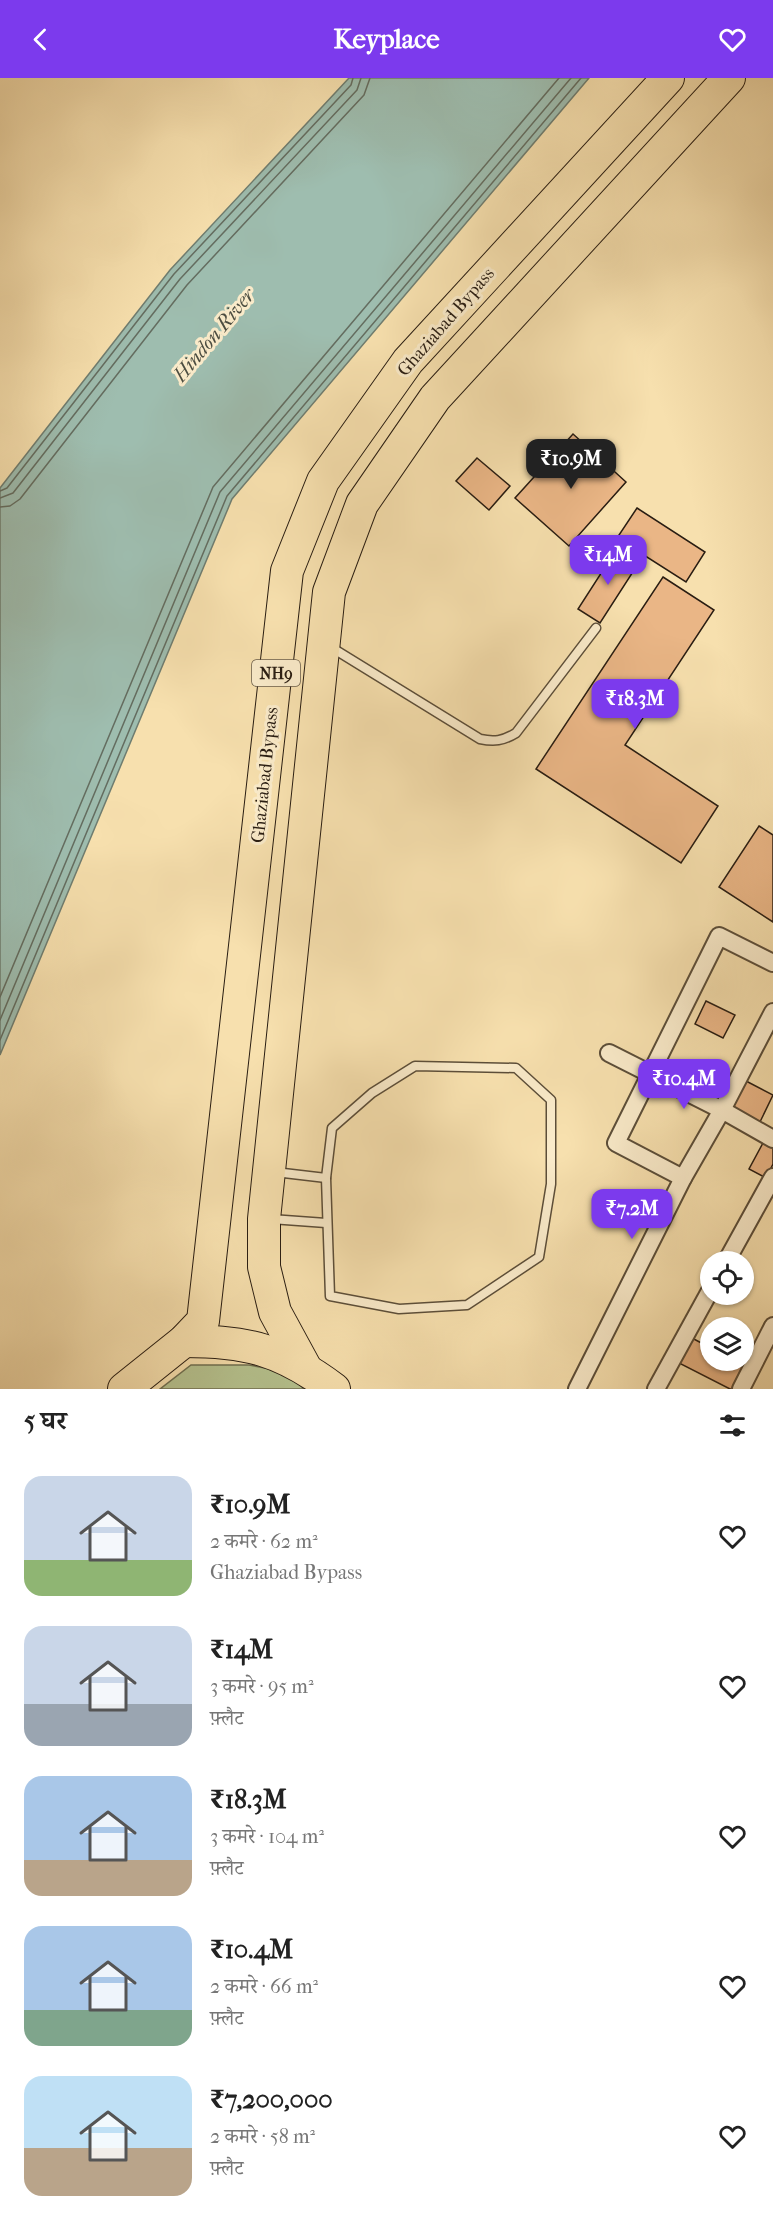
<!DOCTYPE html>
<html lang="hi">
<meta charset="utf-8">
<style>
body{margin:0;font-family:"IM FELL French Canon","Noto Serif Devanagari",serif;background:#f2f2f2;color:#222;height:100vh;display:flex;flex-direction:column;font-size:22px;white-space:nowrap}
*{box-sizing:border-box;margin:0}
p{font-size:20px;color:#767676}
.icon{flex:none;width:33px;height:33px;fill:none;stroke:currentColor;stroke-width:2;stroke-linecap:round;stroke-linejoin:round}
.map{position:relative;height:1311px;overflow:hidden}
.side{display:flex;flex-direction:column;background:#fff;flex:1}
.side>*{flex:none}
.tools{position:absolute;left:700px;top:1173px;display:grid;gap:12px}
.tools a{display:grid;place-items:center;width:54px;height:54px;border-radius:50%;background:#fff;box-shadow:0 2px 4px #0004;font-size:30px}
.price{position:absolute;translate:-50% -51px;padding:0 14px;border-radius:12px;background:#7c3aed;color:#fff;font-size:20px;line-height:39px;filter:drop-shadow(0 2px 3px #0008)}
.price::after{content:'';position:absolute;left:50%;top:36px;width:18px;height:14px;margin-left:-9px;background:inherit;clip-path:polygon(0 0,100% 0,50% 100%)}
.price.on{background:#222;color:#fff}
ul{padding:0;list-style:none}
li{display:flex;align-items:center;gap:18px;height:150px;padding:0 24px}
li span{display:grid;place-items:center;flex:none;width:168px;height:120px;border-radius:18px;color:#555}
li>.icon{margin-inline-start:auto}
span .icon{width:72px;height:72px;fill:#fffc;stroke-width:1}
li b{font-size:26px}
h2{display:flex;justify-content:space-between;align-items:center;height:72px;padding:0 24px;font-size:26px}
header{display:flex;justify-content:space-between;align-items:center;height:78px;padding:0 24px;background:#7c3aed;color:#fff;font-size:27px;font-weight:700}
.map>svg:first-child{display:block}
.green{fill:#b6c390;stroke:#707051;stroke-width:1.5}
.water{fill:#9ebdaf;stroke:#6f7d70;stroke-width:1.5}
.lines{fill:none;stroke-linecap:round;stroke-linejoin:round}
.shore{stroke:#646d60;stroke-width:1.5}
.building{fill:#eab686;stroke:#291d12;stroke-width:1.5}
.lane-casing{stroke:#5c4e39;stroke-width:11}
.street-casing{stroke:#5c4e39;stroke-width:20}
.highway-casing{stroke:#291d12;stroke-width:34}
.lane{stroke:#faebca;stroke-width:8}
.street{stroke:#faebca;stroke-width:16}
.highway{stroke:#f7e0ae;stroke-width:32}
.labels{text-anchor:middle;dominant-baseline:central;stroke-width:6;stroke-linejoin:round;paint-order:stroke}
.shield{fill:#faebca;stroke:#685b49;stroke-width:1.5}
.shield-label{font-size:16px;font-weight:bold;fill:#291d12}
.street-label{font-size:18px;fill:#291d12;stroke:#faebca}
.water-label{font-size:20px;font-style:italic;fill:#4c4d41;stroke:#faebca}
</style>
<header><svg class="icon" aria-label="back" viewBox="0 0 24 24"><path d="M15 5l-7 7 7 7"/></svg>Keyplace<svg class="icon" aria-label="heart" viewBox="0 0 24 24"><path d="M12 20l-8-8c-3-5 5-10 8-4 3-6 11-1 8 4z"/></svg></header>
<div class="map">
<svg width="773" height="1311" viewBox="0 0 773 1311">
<rect width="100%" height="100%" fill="#f7e0ae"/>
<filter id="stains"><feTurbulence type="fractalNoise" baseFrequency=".00333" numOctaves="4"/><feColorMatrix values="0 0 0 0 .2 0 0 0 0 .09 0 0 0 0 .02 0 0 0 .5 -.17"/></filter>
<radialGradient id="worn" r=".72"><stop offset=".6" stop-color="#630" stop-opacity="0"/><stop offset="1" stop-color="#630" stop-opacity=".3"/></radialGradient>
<path class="green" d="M191 1287H249L287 1294 304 1311H160Z"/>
<path class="water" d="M349 0H589L232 421 0 977V410L170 192Z"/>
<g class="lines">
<g class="shore">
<path d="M0 413 7 410 174 196 351 7 353 0"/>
<path d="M0 420 13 415 180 201 357 12 361 0"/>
<path d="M0 429 10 428 20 421 187 207 364 17 370 0"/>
<path d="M0 919 213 409 559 0"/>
<path d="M0 942 220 414 571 0"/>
<path d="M0 962 227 418 581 0"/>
</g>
</g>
<g class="building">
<path d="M573 356 626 404 569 468 515 420Z"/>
<path d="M477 380 510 408 489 432 456 403Z"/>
<path d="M637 430 705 474 686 504 617 460Z"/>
<path d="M616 472 638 486 600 545 578 531Z"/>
<path d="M663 499 714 532 625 667 718 728 681 785 536 691Z"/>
<path d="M759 748 773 757V844L719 809Z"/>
<path d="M706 923 735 937 723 960 695 946Z"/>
<path d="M746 1003 773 1017 758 1048 731 1034Z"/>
<path d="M763 1065 773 1070V1086L766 1100 749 1091Z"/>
<path d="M690 1259 711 1270V1282H736L749 1289 738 1311H730L677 1284Z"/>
</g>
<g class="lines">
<g class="lane-casing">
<g id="lane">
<path d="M329 568 480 661C494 664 503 663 516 655L596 550"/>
<path d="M415 988 516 990 551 1022V1106L539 1179 467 1227 399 1231 330 1218 326 1100 332 1050 372 1015Z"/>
<path d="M275 1094 326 1100"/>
<path d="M271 1141 326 1145"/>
</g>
</g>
<g class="street-casing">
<g id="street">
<path d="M609 975 722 1032 773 1061"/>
<path d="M683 1100 616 1065 719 858 773 885"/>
<path d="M726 1184 773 1099"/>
<path d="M577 1311 683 1100 722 1032 773 934"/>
<path d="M656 1311 711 1211"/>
<path d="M741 1311 773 1248"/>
</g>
</g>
<g class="highway-casing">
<g id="highway">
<path d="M184 1263C248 1263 282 1272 334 1311"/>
<path d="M306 1291 275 1234 264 1189V1141L329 514 362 426 435 320 729 0"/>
<path d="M124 1311 184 1263 203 1243 287 493 323 403 408 283 668 0"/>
</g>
</g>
<use href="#lane" class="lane"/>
<use href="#street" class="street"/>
<use href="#highway" class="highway"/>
</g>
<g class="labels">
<rect class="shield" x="252" y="582" width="48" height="26" rx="4.5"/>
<g class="shield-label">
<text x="276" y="595">NH9</text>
</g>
<g class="street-label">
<text transform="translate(446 244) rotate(-49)">Ghaziabad Bypass</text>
<text transform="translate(265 697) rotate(-84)">Ghaziabad Bypass</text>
</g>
<g class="water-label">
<text transform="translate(214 257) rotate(-50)">Hindon River</text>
</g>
</g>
<rect width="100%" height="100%" filter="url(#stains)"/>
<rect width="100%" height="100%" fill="url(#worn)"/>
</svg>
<div class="tools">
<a><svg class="icon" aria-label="locate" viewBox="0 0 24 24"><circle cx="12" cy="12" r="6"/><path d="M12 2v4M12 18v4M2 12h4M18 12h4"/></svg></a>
<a><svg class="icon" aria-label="layers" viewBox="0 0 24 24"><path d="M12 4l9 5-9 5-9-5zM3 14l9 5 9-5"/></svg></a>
</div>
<b class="price on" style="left:571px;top:412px">₹10.9M</b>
<b class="price" style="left:608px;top:508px">₹14M</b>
<b class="price" style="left:635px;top:652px">₹18.3M</b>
<b class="price" style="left:684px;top:1032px">₹10.4M</b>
<b class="price" style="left:632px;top:1162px">₹7.2M</b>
</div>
<section class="side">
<h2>5 घर<svg class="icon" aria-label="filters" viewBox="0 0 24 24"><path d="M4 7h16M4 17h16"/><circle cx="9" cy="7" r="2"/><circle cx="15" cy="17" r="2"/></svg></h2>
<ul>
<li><span style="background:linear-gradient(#c9d6e8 70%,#8fb573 0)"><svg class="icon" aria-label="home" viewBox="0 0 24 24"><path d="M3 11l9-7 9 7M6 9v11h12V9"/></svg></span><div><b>₹10.9M</b><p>2 कमरे · 62 m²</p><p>Ghaziabad Bypass</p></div><svg class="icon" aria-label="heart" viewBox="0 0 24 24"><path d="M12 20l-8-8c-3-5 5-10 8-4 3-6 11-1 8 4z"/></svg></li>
<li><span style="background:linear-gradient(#c9d6e8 65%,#9aa5b1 0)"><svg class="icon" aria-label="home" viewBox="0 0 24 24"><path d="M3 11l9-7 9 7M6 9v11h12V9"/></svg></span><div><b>₹14M</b><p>3 कमरे · 95 m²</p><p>फ़्लैट</p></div><svg class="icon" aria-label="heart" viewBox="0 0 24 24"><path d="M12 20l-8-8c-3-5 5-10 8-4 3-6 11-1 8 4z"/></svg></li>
<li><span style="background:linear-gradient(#a9c7e8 70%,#b9a48a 0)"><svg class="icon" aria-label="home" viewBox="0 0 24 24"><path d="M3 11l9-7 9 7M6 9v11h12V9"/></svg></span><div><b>₹18.3M</b><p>3 कमरे · 104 m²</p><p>फ़्लैट</p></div><svg class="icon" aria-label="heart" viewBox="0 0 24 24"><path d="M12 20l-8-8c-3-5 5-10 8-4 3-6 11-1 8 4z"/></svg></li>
<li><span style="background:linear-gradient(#a9c7e8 70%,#7fa58c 0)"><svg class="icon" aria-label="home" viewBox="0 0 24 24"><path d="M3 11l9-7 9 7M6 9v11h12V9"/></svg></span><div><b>₹10.4M</b><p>2 कमरे · 66 m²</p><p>फ़्लैट</p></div><svg class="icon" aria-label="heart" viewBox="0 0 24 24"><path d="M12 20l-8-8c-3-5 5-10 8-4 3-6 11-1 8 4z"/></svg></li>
<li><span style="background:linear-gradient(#bfe0f5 60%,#b9a48a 0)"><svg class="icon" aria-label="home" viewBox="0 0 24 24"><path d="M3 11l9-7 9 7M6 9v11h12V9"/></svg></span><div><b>₹7,200,000</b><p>2 कमरे · 58 m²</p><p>फ़्लैट</p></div><svg class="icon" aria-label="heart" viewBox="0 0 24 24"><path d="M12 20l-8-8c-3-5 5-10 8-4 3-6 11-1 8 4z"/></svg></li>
</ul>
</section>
